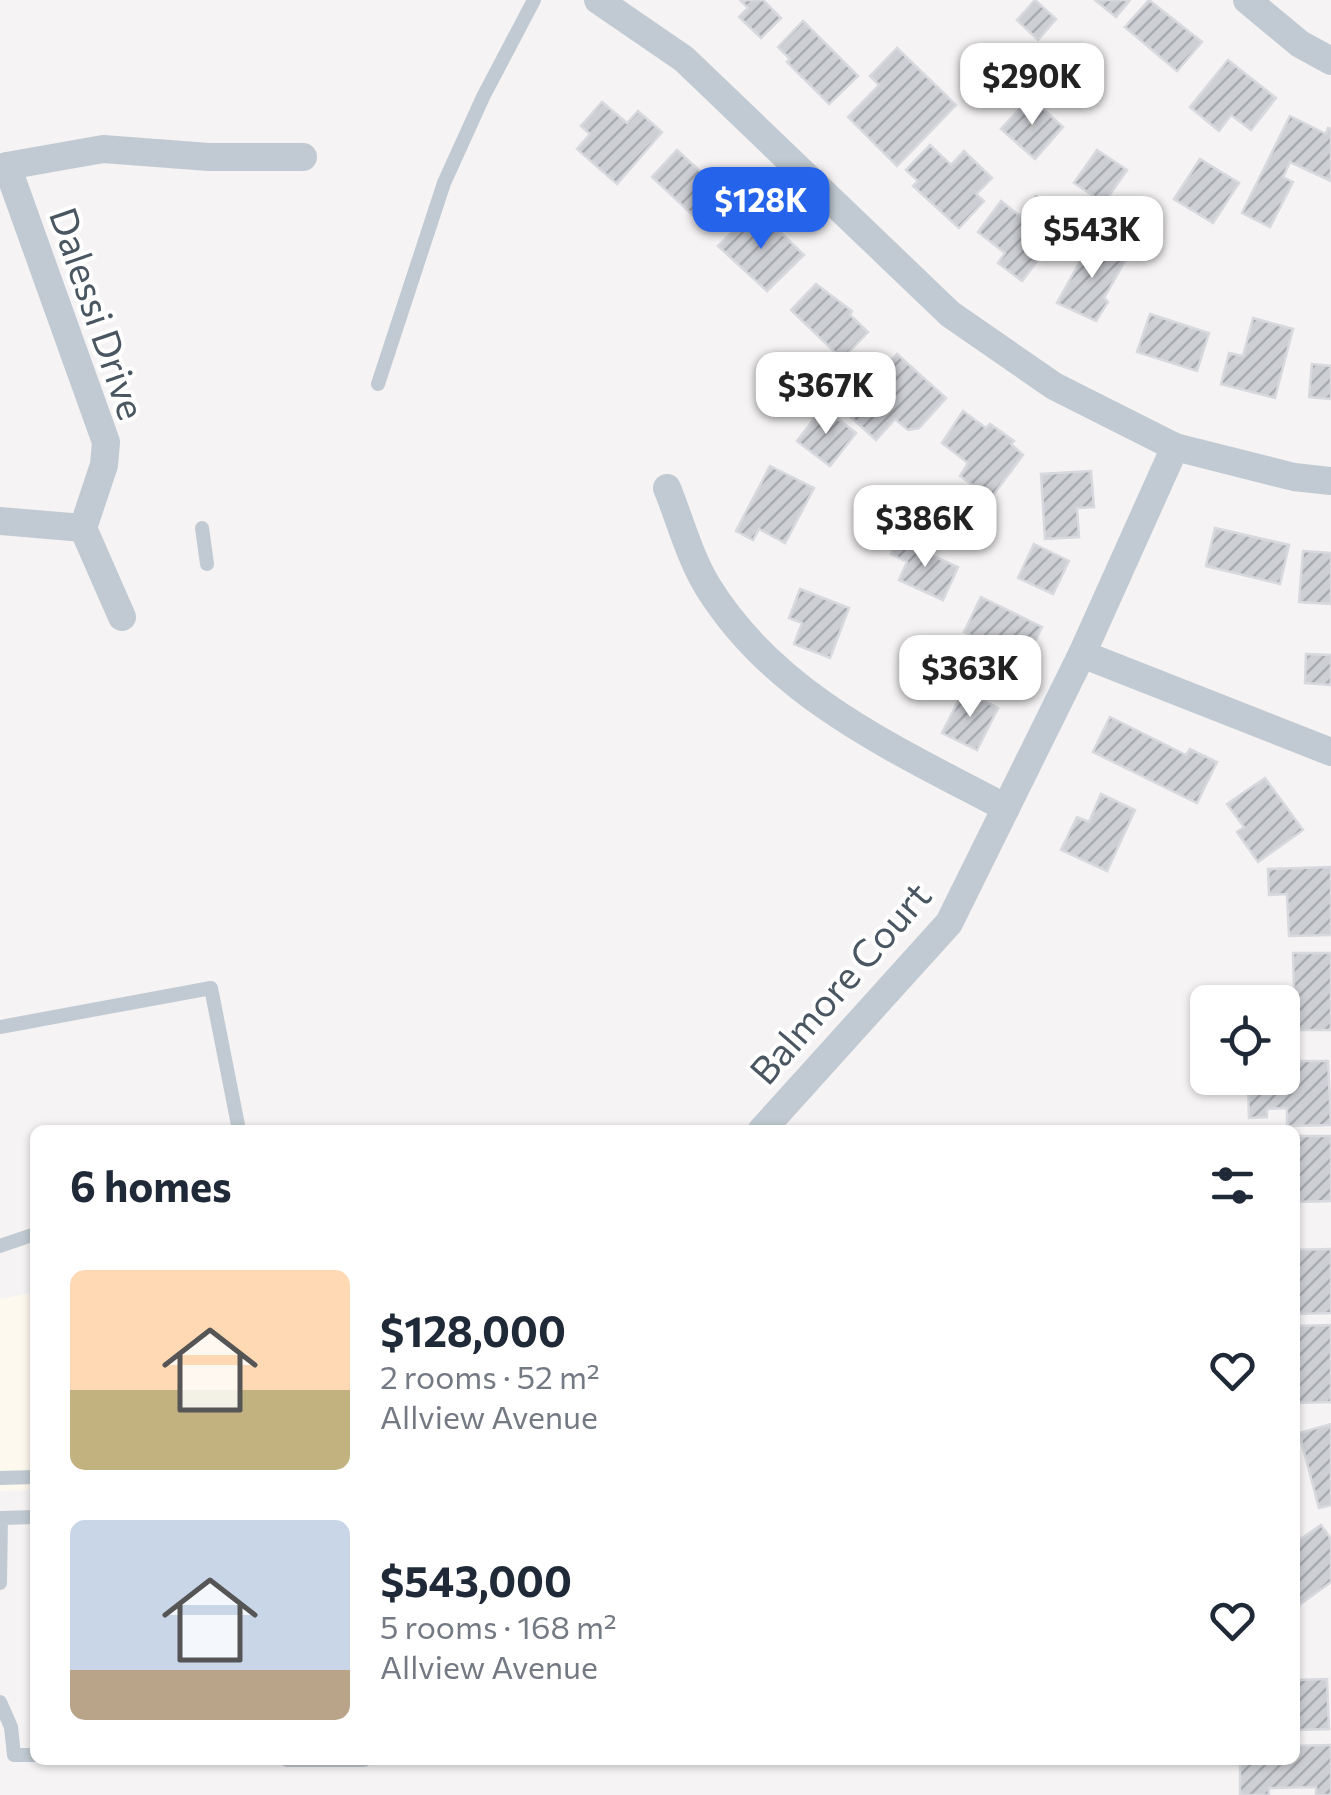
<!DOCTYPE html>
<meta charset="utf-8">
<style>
body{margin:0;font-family:Commissioner,sans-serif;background:#f2f2f3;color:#1f2937;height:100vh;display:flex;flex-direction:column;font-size:38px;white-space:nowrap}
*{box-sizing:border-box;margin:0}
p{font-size:32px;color:#747a83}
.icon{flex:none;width:55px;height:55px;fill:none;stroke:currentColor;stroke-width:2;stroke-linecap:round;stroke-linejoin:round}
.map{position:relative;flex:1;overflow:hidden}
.panel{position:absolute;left:30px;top:1125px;width:1270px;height:640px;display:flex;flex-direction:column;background:#fff;border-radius:15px;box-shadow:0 2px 8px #0004}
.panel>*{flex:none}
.buttons{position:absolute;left:1190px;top:985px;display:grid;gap:20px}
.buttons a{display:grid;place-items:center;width:110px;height:110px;border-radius:15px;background:#fff;box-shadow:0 2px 8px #0004;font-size:50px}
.price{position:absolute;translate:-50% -85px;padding:0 22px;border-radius:20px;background:#fff;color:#222;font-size:32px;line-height:65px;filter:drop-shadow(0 2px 5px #0008)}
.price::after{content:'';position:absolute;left:50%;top:60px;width:30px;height:22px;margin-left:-15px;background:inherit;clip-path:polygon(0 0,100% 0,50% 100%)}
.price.on{background:#2563eb;color:#fff}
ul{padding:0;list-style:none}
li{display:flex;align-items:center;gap:30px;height:250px;padding:0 40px}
li span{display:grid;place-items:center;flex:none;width:280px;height:200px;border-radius:15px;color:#555}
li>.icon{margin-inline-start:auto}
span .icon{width:120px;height:120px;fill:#fffc;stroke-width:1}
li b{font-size:42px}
h2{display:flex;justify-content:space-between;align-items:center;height:120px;padding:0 40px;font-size:42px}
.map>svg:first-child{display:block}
.commercial{fill:#fdf9ef}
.building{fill:url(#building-hatch);stroke:#d7d9de;stroke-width:2.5}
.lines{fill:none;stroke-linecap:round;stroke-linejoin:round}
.service{stroke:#c1cad2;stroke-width:14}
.minor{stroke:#c1cad2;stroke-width:28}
.labels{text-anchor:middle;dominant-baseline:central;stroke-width:8;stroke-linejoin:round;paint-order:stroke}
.street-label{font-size:38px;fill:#4a5661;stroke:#fff}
</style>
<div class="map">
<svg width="1331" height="1795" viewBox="0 0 1331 1795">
<defs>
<pattern id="building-hatch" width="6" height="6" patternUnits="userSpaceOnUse" patternTransform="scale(2.5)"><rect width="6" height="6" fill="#cdcfd5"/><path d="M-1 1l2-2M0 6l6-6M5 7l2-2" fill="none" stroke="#a8abb0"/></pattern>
</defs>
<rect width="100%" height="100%" fill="#f5f3f3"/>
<path class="commercial" d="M35 1292V1490L0 1491V1299Z"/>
<g class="building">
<path d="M740 0H763L781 18 761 38 739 17 748 8Z"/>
<path d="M1035 0 1056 19 1038 40 1017 20Z"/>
<path d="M1095 0H1130L1116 17Z"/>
<path d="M1149 0 1202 42 1177 71 1125 27Z"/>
<path d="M803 21 858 76 829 104 787 62 790 59 778 47Z"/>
<path d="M897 48 956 105 897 166 848 117 879 85 870 76Z"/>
<path d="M1228 60 1276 98 1251 130 1231 115 1219 131 1190 107Z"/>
<path d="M1030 97 1063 127 1035 159 1001 129Z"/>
<path d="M602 102 627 123 638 111 662 132 617 184 577 149 590 134 581 126Z"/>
<path d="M1290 116 1326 134 1328 128 1331 129V181L1290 162 1283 177 1293 182 1270 227 1242 213Z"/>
<path d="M930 145 951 165 964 151 992 178 976 194 984 201 959 228 913 186 918 181 906 170Z"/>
<path d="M677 150 725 194 700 222 652 177Z"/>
<path d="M1097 150 1127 170 1104 203 1074 183Z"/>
<path d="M1200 159 1239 183 1213 223 1174 199Z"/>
<path d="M1036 196 1069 220 1022 281 998 263 1005 253 978 232 1001 201 1020 216Z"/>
<path d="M746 218 759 231 769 221 804 255 767 291 718 246Z"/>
<path d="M1092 240 1126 259 1104 298 1108 302 1096 321 1057 303Z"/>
<path d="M816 284 852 311 850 315 868 332 842 359 791 310Z"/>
<path d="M1150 314 1209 333 1197 371 1137 352Z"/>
<path d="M1253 318 1293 329 1275 398 1221 384 1229 353 1243 356Z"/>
<path d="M897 354 946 398 919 428 908 430 895 419 876 440 845 412Z"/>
<path d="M1312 364 1331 366V399L1309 397Z"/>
<path d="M823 407 856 433 830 466 797 441Z"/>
<path d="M963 411 986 428 990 424 1014 441 1011 444 1023 455 991 498 960 476 968 463 942 443Z"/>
<path d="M770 466 814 488 785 543 759 529 753 540 736 531Z"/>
<path d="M1091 471 1094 507 1077 508 1079 537 1045 539 1041 474Z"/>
<path d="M1215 528 1289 545 1280 584 1206 566Z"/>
<path d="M898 540 958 567 943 600 899 580 907 562 891 554Z"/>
<path d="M1034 544 1069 561 1053 594 1018 578Z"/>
<path d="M1303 551 1331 553V604L1299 602Z"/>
<path d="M800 589 849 608 830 658 794 644 802 623 789 618Z"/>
<path d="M981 597 1042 627 1025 662 964 632Z"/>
<path d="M1306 654 1331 655V685L1305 683Z"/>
<path d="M964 690 998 708 977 750 942 733Z"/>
<path d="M1110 717 1186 755 1190 749 1217 762 1197 803 1093 752Z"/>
<path d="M1265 778 1303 830 1258 862 1237 832 1244 827 1227 804Z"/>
<path d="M1101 794 1135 810 1107 871 1061 850 1077 817 1089 822Z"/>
<path d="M1331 867V935L1289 936 1287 894 1269 895 1268 869Z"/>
<path d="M1293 953H1331V1030H1294V1015H1282L1280 991 1294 990Z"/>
<path d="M1285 1061H1328L1331 1125 1287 1126V1108L1267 1109V1117L1249 1118 1248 1083H1286Z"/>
<path d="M1295 1136H1331V1201L1295 1202Z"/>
<path d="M1331 1249V1313L1295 1314V1250Z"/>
<path d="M1331 1325V1402L1298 1403 1296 1326Z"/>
<path d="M1331 1424V1505L1319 1508 1299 1433Z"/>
<path d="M1321 1525 1331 1539V1582L1295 1608V1543Z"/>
<path d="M1327 1679 1329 1729 1295 1730V1680Z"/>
<path d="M1331 1745V1795H1316V1787L1269 1788V1795H1240V1760H1295V1746Z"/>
</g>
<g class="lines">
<g class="service">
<path d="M378 384 444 183 483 97 534 0"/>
<path d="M202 528 207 564"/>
<path d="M0 1027 211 988 239 1130"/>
<path d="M0 1246 35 1234"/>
<path d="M0 1478 35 1477"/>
<path d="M0 1583 1 1518 35 1517"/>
<path d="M0 1702 11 1727 14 1755H35"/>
<path d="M287 1760H364"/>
</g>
<g class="minor">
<path d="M598 0 684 59 950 314 1054 386 1175 447 1294 477 1331 481"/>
<path d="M1247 0 1300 44 1331 61"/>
<path d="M7 166 103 149 209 157H303"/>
<path d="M0 169 7 166 106 442 104 465 83 528 0 521"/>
<path d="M667 488C680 520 690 558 708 587 776 697 897 750 1006 808"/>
<path d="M83 528 122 617"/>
<path d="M1082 654 1331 752"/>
<path d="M762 1130 949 923 1082 654 1175 447"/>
</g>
</g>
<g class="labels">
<g class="street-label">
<text transform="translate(99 313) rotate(71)">Dalessi Drive</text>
<text transform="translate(839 982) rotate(-49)">Balmore Court</text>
</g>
</g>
</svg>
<div class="buttons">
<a><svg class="icon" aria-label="locate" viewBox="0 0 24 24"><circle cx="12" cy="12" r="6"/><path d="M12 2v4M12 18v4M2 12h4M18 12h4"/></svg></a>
</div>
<b class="price" style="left:1032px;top:128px">$290K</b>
<b class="price on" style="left:761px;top:252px">$128K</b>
<b class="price" style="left:1092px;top:281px">$543K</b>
<b class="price" style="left:826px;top:437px">$367K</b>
<b class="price" style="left:925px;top:570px">$386K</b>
<b class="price" style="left:970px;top:720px">$363K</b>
<section class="panel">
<h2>6 homes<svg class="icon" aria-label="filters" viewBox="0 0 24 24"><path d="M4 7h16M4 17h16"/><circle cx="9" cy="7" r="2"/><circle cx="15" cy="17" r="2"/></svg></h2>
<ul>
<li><span style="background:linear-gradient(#ffd9b3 60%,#c2b280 0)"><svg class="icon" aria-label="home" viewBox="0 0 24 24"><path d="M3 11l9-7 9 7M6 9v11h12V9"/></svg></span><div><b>$128,000</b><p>2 rooms · 52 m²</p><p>Allview Avenue</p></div><svg class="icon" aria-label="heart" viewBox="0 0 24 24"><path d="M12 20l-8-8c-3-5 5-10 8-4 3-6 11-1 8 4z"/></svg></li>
<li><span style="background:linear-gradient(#c9d6e8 75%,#b9a48a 0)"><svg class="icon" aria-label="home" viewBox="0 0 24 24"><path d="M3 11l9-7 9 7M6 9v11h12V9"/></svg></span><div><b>$543,000</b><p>5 rooms · 168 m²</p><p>Allview Avenue</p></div><svg class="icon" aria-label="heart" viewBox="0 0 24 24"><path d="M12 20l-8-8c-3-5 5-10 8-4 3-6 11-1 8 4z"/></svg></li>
</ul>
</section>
</div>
